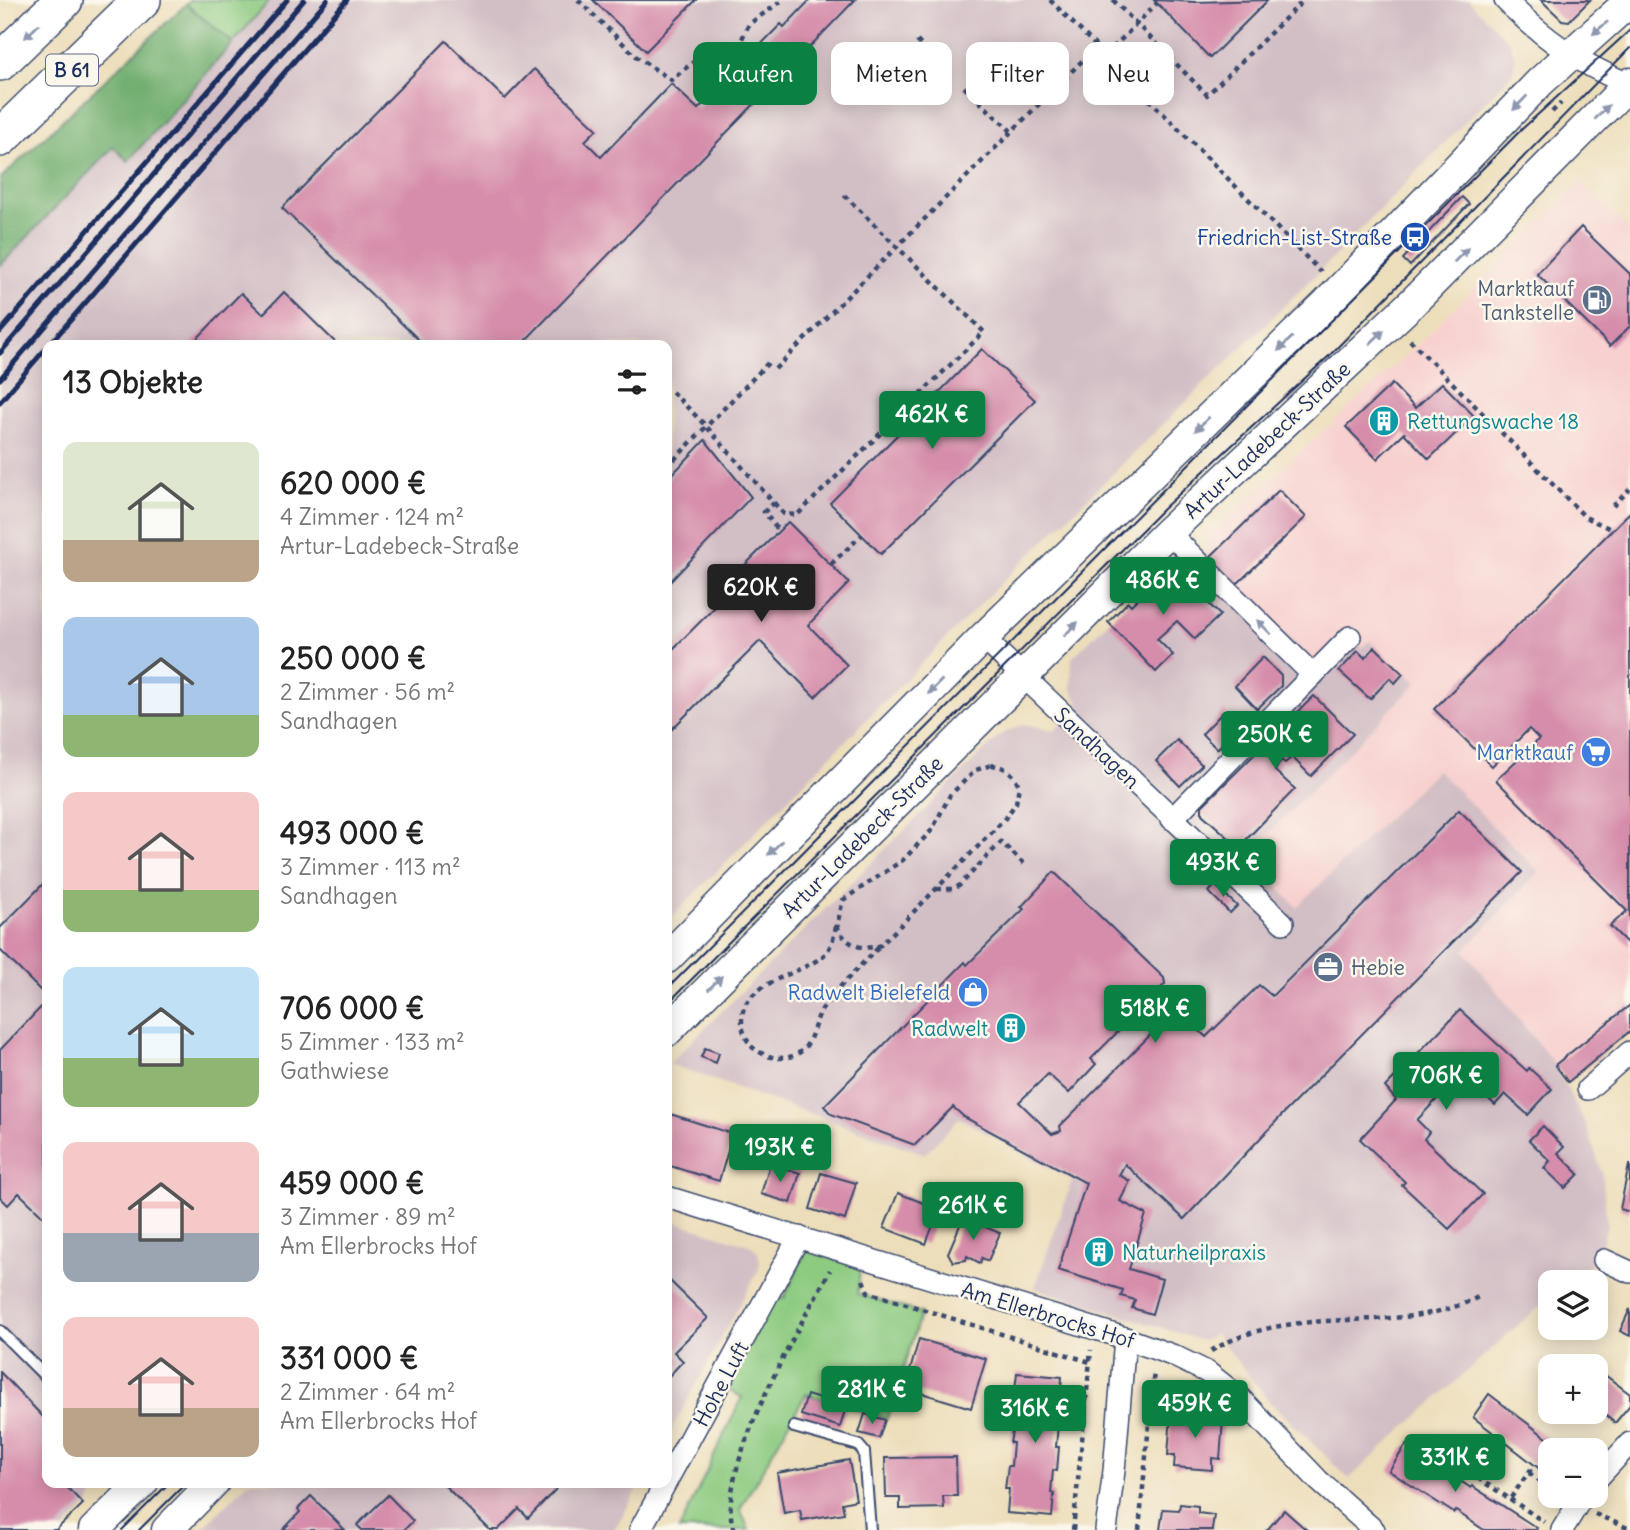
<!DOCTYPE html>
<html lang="de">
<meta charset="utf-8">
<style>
body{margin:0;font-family:Delius,sans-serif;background:#f2f2f2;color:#222;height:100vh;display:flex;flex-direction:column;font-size:26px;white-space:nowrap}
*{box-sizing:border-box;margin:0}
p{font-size:23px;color:#767676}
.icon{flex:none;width:38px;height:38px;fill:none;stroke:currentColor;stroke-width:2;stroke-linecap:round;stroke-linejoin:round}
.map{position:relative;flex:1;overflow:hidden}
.panel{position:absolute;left:42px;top:340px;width:630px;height:1148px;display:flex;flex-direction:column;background:#fff;border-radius:14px;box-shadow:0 4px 18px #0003}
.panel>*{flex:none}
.guide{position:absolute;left:693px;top:42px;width:665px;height:63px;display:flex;gap:14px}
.fabs{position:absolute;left:1538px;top:1270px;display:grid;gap:14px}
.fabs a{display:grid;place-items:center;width:70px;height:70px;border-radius:14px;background:#fff;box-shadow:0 4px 18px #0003;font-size:35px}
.price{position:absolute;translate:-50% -60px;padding:0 16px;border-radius:7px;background:#0b8043;color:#fff;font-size:23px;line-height:46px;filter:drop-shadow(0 2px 4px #0008)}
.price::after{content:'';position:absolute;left:50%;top:42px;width:21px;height:16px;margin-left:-10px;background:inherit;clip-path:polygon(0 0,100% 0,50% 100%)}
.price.active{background:#222;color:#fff}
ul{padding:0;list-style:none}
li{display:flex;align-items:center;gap:21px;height:175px;padding:0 21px}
li span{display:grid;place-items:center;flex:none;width:196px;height:140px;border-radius:14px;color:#555}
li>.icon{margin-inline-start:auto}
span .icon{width:84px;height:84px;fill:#fffc;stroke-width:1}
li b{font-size:30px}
h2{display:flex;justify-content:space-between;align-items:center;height:84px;padding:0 21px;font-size:30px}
.tag{padding:0 24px;border-radius:14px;background:#fff;box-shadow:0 4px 18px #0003;font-size:24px;line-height:63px}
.tag.active{background:#0b8043;color:#fff}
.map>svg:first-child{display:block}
.built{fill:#f7d0cf}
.industrial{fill:#d2bec5}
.green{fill:#8dcb81;stroke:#547d70;stroke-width:2}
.forest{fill:#72af6f;stroke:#466f66;stroke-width:2}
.building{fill:#d68dab}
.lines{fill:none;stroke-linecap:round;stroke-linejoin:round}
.lane-casing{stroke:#3a496c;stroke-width:14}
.street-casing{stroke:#3a496c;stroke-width:24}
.secondary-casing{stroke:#3a496c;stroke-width:33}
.highway-casing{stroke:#3a496c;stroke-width:40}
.path{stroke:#3a496c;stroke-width:4.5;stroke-dasharray:5 5;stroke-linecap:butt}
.lane{stroke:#fff;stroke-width:10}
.street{stroke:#fff;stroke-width:21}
.secondary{stroke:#fff;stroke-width:30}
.highway{stroke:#fff;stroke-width:37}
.tram{stroke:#1b2f5e;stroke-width:2}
.rail{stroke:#1b2f5e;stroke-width:5}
.oneway{fill:#8d97ae}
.labels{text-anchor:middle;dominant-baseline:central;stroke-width:5;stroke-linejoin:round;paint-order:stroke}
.shield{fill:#fbf7ec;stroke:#5e6b89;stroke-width:2}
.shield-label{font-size:19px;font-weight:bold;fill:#1b2f5e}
.transit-label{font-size:21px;fill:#164399;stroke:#fbf7ec;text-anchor:end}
.service-label{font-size:21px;fill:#4e5e75;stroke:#fbf7ec;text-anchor:end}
.culture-label{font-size:21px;fill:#0d838f;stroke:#fbf7ec;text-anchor:start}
.street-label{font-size:21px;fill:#1b2f5e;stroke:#fbf7ec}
.shop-label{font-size:21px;fill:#366cbe;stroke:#fbf7ec;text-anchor:end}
</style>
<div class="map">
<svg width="1630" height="1530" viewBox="0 0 1630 1530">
<rect width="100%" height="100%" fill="#fbf7ec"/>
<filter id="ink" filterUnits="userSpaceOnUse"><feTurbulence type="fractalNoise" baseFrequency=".0143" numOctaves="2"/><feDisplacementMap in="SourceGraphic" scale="14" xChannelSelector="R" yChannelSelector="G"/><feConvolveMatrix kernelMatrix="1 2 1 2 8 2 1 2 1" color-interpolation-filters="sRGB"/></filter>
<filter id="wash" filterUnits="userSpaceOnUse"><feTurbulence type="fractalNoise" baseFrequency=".00686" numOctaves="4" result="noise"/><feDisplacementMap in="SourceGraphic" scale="28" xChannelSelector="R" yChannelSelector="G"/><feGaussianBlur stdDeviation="1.57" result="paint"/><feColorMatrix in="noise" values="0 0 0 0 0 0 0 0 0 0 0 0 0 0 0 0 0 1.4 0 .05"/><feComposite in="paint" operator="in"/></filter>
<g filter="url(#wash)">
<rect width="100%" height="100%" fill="#eddebb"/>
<path class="built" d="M1581 182 1630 231V1005L1555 1065 1463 950 1436 770 1297 908 1246 855 1417 683 1405 675 1370 641 1362 647 1317 666 1208 559 1207 545 1210 534 1412 350Z"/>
<g class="industrial">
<path d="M270 0H1468L1510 42 1515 58 1513 73 1328 263 994 590 667 922V345H47V1482H97L90 1503 64 1530H0V266L113 146 129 161Z"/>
<path d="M1189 541 1317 665 1348 634 1362 647 1370 641 1404 675 1407 672 1417 683 1247 855 1297 907 1437 770 1539 872 1464 950 1555 1065 1586 1125 1602 1173 1607 1226 1598 1258 1569 1283H1550V1298L1510 1332 1349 1479 1270 1402 1215 1333 1203 1341 1035 1288 1072 1180 959 1118 925 1154 669 1064 1000 735 1024 724 1055 731 1079 703 1071 688 1072 658Z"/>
<path d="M667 1219 752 1246 758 1253 760 1262 758 1271 667 1438Z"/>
<path d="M249 1482H642L614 1530H201Z"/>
</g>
<g class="green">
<path d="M190 0H270L233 43 186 4Z"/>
<path d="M806 1250 860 1267 858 1294 921 1313 887 1419 806 1394 740 1509 749 1530H679L742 1397 726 1389 773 1295 784 1298Z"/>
</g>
<path class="forest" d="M186 4 233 43 128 161 113 147 0 266V179Z"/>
<g id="blocks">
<g class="building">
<path d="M593 0H696L646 51Z"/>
<path d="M810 0H855L521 345H421L422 343 282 208 446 41 505 99 534 69 597 129 585 141 601 157 671 84 698 109 781 24 784 27Z"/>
<path d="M1154 0 1195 2 1268 0 1210 58Z"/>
<path d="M1541 0H1590L1569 21 1562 20Z"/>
<path d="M1462 197 1469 204 1410 266 1403 259Z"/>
<path d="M1581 227 1630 274V326L1610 346 1537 274Z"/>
<path d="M284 292 338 345H191L241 293 263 314Z"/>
<path d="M982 349 1035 400 881 554 830 503Z"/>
<path d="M1442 383 1474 416 1429 459 1404 433 1377 459 1346 427 1392 384 1415 408Z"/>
<path d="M705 440 751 497 667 585V480Z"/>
<path d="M1279 490 1306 517 1236 585 1209 558Z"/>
<path d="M1630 512V946L1610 926 1627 911 1496 780 1539 739 1529 729 1492 766 1434 709Z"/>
<path d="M788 522 849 583 808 625 847 665 815 697 760 641 667 734V655L720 602 718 600 739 579 735 575Z"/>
<path d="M1171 566 1220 615 1195 639 1177 621 1157 639 1173 655 1156 672 1108 622 1128 602 1131 605Z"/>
<path d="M1375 647 1403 674 1395 683 1390 678 1370 699 1339 671 1358 651 1365 658Z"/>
<path d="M1263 657 1281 676V686L1257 709 1235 686Z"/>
<path d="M1314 696 1353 734 1311 776 1292 757 1285 763 1281 760 1275 771 1295 789 1239 847 1202 814V806Z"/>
<path d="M1224 711 1239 726 1217 749 1202 734Z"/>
<path d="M1177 740 1202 765 1180 786 1156 761Z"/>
<path d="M1459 810 1522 872 1284 1113 1184 1219 1125 1164 1119 1175 1130 1181 1120 1201 1146 1214 1129 1269 1162 1279 1152 1314 1132 1308 1135 1300 1121 1296 1123 1290 1058 1270 1086 1183 964 1117 953 1107 915 1145 831 1114 824 1106 965 962 967 965 1024 909 1021 907 1054 872 1164 978 1165 984 1091 1059 1096 1064 1069 1093 1048 1074 1019 1102 1052 1134 1061 1131 1060 1126 1176 1009 1206 1037 1259 985 1272 996Z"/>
<path d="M47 880V997L0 950V928Z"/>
<path d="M1215 885 1237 906 1230 913 1209 892Z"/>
<path d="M47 1001V1220L19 1193 8 1205 0 1197V1050Z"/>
<path d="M1630 1005V1031L1568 1082 1555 1065Z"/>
<path d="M1460 1010 1527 1071 1529 1068 1552 1089 1528 1115 1505 1094 1495 1105 1462 1073 1417 1120 1429 1132 1424 1139 1483 1194 1449 1229 1402 1185 1405 1182 1360 1139 1396 1100 1385 1087Z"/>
<path d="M705 1048 719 1053 716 1063 701 1057Z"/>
<path d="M667 1113 733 1134 719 1181 667 1165Z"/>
<path d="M1543 1126 1564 1147 1558 1153 1579 1174 1565 1188 1544 1168 1550 1161 1529 1140Z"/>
<path d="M770 1164 800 1173 791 1203 761 1194Z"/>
<path d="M1629 1165H1630V1212L1620 1209Z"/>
<path d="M821 1173 856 1183 845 1220 810 1209Z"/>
<path d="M898 1193 939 1209 926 1244 884 1228Z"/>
<path d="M963 1218 1000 1233 988 1261 982 1258 980 1263 967 1256 966 1260 953 1262 948 1253Z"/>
<path d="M667 1278 708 1318 674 1352 683 1361 667 1378Z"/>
<path d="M1630 1309V1336L1620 1331Z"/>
<path d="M919 1339 986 1359 971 1408 905 1388Z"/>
<path d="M0 1372 47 1421V1482H62L83 1504 56 1530H0Z"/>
<path d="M1601 1372 1630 1394V1405L1615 1423 1596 1408V1378Z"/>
<path d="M1017 1373 1062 1377 1060 1401 1064 1402 1062 1425H1058L1056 1447H1059L1057 1471 1053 1470 1051 1493 1054 1494 1052 1517 1007 1513 1009 1489H1005L1008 1466H1011L1013 1443H1010L1018 1397H1014Z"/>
<path d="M1489 1394 1564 1451H1550V1477L1473 1417Z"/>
<path d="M807 1395 846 1407 840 1427 801 1415Z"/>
<path d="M1188 1409 1207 1411V1417L1223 1419 1220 1459 1212 1458V1470L1174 1467 1175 1455H1168L1171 1415 1187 1416Z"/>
<path d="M865 1414 885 1420 879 1438 859 1433Z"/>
<path d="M1406 1445 1471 1488 1472 1486 1537 1528 1536 1530H1484L1456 1511 1454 1513 1389 1471Z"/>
<path d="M956 1457 957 1496H943L944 1508 900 1509V1498H886L885 1458Z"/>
<path d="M849 1460 856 1500 842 1503 844 1513 802 1520 800 1510 784 1513 777 1473Z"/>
<path d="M441 1482H563L528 1518 519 1509 498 1530H490Z"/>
<path d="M388 1495 413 1521 404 1530H362L357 1525Z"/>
<path d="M311 1496 345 1530H283L300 1512 298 1509Z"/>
<path d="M1180 1504 1198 1506V1513L1214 1515 1212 1530H1160L1163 1509 1179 1510Z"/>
<path d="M1284 1510 1302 1526 1307 1530H1267Z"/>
</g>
</g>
</g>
<g filter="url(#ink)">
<use href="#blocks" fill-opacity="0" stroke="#3a496c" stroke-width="2"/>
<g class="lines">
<g class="lane-casing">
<g id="lane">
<path d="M0 1331 47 1378"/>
<path d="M794 1427 858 1445 864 1452 870 1530"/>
</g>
</g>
<g class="street-casing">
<g id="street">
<path d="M1505 0C1546 41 1577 62 1630 85"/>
<path d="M1168 532 1313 675"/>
<path d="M983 638 1283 923"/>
<path d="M1172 819 1350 637"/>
<path d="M1588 1089 1630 1052"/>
<path d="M667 1197 1125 1338 1172 1355 1207 1372 1240 1398 1319 1481 1374 1530"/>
<path d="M1604 1260 1630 1272"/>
<path d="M1596 1480 1630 1443"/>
<path d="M640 1530 799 1237"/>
<path d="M1106 1530 1114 1471 1125 1338"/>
<path d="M1562 1530 1583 1496"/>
</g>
</g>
<g class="secondary-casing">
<g id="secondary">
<path d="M667 958 983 638 1327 303 1540 82 1630 1"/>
<path d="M667 1031 1168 532 1412 303 1630 83"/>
<path d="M94 1530 143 1482"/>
<path d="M167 1530 214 1482"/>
</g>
</g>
<g class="highway-casing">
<g id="highway">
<path d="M0 62 64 0"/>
<path d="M0 138 142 0"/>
</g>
</g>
<g class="path">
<path d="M578 0 637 57 671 80 697 59 722 58 739 45 749 24 783 0"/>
<path d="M1050 0 1321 272"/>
<path d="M1113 0 1207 95 1304 0"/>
<path d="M917 41 941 65"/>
<path d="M964 87 1011 131"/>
<path d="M1552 112 1561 103"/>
<path d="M1410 340 1585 517 1613 530"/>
<path d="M775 369 1080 63 1083 60 1105 56 1157 3"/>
<path d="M672 392 706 426 774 503 764 512 779 531"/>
<path d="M667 467 768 363"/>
<path d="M774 503 784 514 797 515 984 332 841 192"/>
<path d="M1613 506 1630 489"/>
<path d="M831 564 862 535"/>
<path d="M991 765C1005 766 1014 773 1019 786L1016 803 1004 820 881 945C862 952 844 944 837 925L843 900 903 860 932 830 950 795 976 770Z"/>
<path d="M937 889H952L959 886 1001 842 1027 867"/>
<path d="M836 926C834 936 832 947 824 955 800 976 740 982 742 1021 742 1030 746 1039 751 1046 759 1053 770 1058 780 1058 816 1057 809 1025 825 1005 841 984 861 965 880 946"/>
<path d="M863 1280 868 1292 1090 1362"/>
<path d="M1211 1351C1298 1298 1400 1340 1482 1295"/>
<path d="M1419 1440 1510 1499 1534 1465"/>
<path d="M1529 1473 1550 1488"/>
<path d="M1510 1499 1544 1522"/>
<path d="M1595 1514 1630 1529"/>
<path d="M734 1530C712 1474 802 1323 830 1270"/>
<path d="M1073 1530 1091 1350"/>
<path d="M1139 1530 1154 1371"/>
</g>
<use href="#lane" class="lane"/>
<use href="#street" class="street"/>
<use href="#secondary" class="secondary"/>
<use href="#highway" class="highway"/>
<g class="tram">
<path d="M667 989 1521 130 1630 30"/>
<path d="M667 1004 1164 508 1329 356 1630 48"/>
<path d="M122 1530 170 1482"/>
<path d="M139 1530 187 1482"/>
</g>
<g class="rail">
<path d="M0 332 287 0"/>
<path d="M49 345 347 0"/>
<path d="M0 353 304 0"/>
<path d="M0 379 327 0"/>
<path d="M0 402 47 347"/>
</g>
</g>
<defs><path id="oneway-solid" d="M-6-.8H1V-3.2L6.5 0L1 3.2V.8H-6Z" transform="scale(1.75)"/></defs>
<g class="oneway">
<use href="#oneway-solid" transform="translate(1600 28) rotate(140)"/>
<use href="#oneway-solid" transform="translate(32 31) rotate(136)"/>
<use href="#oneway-solid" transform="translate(1520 103) rotate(134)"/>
<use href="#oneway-solid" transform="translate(1602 112) rotate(-45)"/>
<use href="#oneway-solid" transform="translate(1461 255) rotate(-45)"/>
<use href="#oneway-solid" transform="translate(1377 337) rotate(-44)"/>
<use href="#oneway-solid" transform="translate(1285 344) rotate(136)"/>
<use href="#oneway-solid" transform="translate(1202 424) rotate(136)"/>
<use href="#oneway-solid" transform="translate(1264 627) rotate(-135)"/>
<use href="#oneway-solid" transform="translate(1071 629) rotate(-45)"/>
<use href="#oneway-solid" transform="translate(935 687) rotate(135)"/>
<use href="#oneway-solid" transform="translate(775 848) rotate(135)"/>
<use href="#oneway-solid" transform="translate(715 983) rotate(-45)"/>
</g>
</g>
<defs>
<g id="bus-disc" transform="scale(1.575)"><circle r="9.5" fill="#1a4fb4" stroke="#fbf7ec"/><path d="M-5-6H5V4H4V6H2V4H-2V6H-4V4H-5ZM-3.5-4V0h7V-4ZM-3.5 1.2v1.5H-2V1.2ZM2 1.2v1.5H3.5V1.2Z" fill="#fff"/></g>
<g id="fuel-disc" transform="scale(1.575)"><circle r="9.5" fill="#5c6f8a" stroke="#fbf7ec"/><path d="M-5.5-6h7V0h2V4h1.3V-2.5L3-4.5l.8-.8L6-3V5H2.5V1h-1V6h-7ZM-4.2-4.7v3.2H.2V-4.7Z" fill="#fff"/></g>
<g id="building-disc" transform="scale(1.575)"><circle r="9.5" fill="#0f9aa8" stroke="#fbf7ec"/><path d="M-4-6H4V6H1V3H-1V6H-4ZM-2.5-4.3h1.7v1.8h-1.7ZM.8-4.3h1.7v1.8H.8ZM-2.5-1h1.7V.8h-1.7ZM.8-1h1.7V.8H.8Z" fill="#fff"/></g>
<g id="supermarket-disc" transform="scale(1.575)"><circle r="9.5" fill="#3f7fe0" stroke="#fbf7ec"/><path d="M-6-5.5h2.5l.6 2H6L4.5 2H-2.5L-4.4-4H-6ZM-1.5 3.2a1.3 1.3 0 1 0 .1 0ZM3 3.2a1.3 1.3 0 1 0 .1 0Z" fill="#fff"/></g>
<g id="office-disc" transform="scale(1.575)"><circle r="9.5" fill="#5c6f8a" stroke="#fbf7ec"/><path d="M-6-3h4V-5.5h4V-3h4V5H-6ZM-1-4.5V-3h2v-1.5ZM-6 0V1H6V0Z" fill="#fff"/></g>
<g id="shop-disc" transform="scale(1.575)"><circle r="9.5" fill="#3f7fe0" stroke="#fbf7ec"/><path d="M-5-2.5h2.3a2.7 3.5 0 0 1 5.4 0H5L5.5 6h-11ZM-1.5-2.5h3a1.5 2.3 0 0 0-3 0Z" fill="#fff"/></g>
</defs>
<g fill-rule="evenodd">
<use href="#bus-disc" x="1415" y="237"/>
<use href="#fuel-disc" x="1597" y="300"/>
<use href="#building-disc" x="1384" y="421"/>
<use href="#supermarket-disc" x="1596" y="752"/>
<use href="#office-disc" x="1328" y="967"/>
<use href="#shop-disc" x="973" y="992"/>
<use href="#building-disc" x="1011" y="1028"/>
<use href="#building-disc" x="1099" y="1252"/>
</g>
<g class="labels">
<rect class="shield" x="46" y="54.5" width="52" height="31" rx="5"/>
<g class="shield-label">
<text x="72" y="70">B 61</text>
</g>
<g class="transit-label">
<text x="1392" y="237">Friedrich-List-Straße</text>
</g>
<g class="service-label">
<text x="1574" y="288">Marktkauf<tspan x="1574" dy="24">Tankstelle</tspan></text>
<text x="1351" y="967" text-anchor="start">Hebie</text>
</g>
<g class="culture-label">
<text x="1407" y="421">Rettungswache 18</text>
<text x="988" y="1028" text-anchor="end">Radwelt</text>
<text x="1122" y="1252">Naturheilpraxis</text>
</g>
<g class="street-label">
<text transform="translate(1267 440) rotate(-43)">Artur-Ladebeck-Straße</text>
<text transform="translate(1097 748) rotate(43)">Sandhagen</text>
<text transform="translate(862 837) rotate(-45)">Artur-Ladebeck-Straße</text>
<text transform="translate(1048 1315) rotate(17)">Am Ellerbrocks Hof</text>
<text transform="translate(721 1384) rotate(-62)">Hohe Luft</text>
</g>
<g class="shop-label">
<text x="1573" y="752">Marktkauf</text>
<text x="950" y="992">Radwelt Bielefeld</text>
</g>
</g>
</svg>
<div class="fabs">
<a><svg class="icon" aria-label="layers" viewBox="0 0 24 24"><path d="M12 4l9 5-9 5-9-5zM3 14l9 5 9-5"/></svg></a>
<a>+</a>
<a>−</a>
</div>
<b class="price" style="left:932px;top:451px">462K €</b>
<b class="price" style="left:1163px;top:617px">486K €</b>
<b class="price active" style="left:761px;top:624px">620K €</b>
<b class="price" style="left:1275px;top:771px">250K €</b>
<b class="price" style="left:1223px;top:899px">493K €</b>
<b class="price" style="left:1155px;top:1045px">518K €</b>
<b class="price" style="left:1446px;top:1112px">706K €</b>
<b class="price" style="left:780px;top:1184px">193K €</b>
<b class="price" style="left:973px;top:1242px">261K €</b>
<b class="price" style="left:872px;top:1426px">281K €</b>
<b class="price" style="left:1195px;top:1440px">459K €</b>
<b class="price" style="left:1035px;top:1445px">316K €</b>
<b class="price" style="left:1455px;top:1494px">331K €</b>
<div class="guide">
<a class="tag active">Kaufen</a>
<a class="tag">Mieten</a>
<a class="tag">Filter</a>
<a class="tag">Neu</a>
</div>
<section class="panel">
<h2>13 Objekte<svg class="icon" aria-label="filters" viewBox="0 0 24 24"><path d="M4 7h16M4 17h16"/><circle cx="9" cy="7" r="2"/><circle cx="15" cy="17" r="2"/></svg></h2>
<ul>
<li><span style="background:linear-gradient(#dfe7d0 70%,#b9a48a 0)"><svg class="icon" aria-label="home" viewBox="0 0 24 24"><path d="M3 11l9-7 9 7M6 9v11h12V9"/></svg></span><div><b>620 000 €</b><p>4 Zimmer · 124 m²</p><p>Artur-Ladebeck-Straße</p></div></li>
<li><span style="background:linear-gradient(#a9c7e8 70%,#8fb573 0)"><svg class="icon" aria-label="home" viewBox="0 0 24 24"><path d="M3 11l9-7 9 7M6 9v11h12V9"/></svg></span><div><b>250 000 €</b><p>2 Zimmer · 56 m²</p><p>Sandhagen</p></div></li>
<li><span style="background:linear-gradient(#f6c9c9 70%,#8fb573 0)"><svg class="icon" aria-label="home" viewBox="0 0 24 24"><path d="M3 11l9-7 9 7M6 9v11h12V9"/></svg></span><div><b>493 000 €</b><p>3 Zimmer · 113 m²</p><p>Sandhagen</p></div></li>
<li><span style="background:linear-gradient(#bfe0f5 65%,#8fb573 0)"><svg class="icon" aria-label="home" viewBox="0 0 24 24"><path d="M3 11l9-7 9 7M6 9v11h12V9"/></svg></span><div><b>706 000 €</b><p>5 Zimmer · 133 m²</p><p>Gathwiese</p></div></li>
<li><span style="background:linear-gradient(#f6c9c9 65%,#9aa5b1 0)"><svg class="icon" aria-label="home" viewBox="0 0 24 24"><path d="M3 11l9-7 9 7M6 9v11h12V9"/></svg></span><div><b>459 000 €</b><p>3 Zimmer · 89 m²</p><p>Am Ellerbrocks Hof</p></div></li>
<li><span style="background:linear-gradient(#f6c9c9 65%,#b9a48a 0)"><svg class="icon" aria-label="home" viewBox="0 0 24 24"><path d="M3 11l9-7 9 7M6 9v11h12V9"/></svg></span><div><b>331 000 €</b><p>2 Zimmer · 64 m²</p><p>Am Ellerbrocks Hof</p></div></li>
</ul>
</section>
</div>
